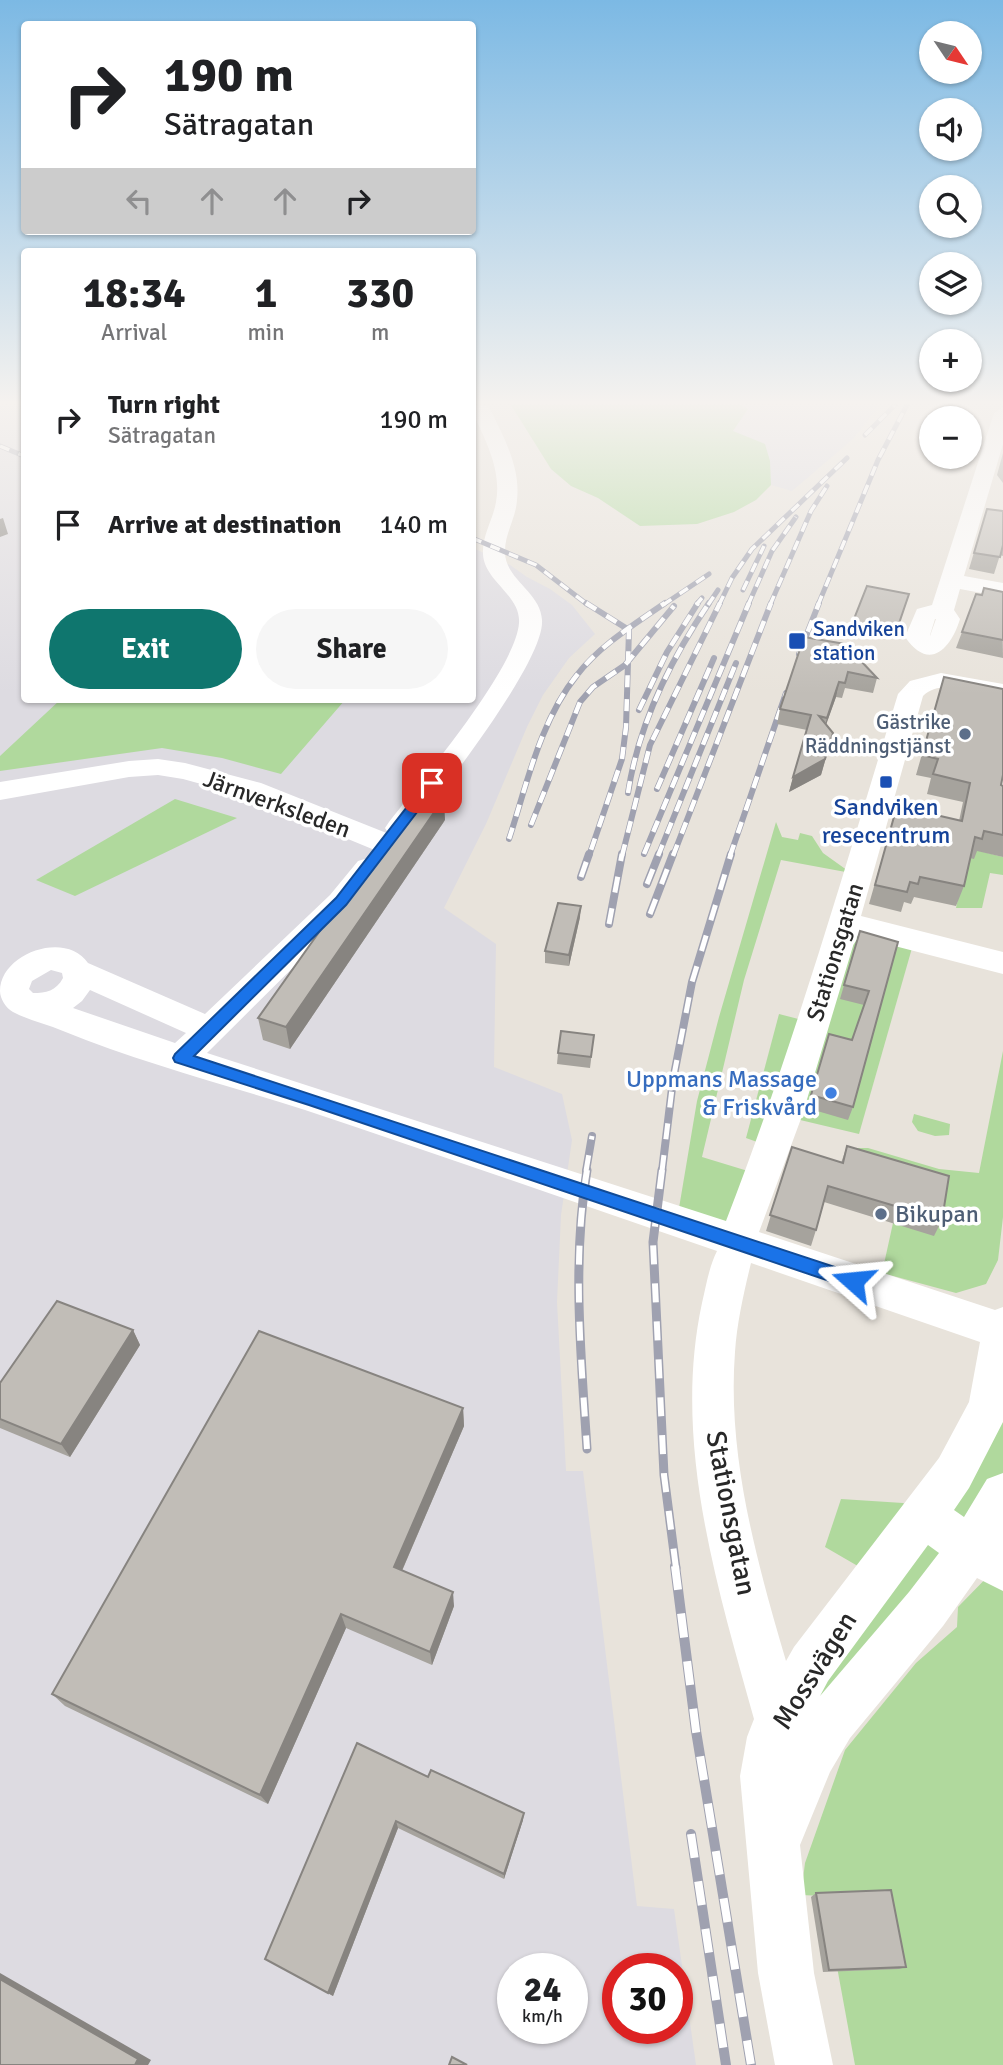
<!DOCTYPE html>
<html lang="en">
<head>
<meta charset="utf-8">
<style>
	:root { --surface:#fff; --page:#f6f6f6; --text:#202124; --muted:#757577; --accent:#0f766e }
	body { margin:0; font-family:Signika,sans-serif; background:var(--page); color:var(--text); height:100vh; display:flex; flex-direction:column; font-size:26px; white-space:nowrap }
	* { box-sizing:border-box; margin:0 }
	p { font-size:23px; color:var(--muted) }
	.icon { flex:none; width:38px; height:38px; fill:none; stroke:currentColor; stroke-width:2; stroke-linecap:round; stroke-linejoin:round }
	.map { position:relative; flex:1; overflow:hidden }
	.panel { position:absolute; left:21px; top:248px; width:455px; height:455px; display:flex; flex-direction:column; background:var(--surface); border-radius:7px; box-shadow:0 2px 5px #0004 }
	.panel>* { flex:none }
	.top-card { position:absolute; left:21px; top:21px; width:455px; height:214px; border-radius:7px; box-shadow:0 2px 5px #0004; background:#fff; color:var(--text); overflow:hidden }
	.needle { width:46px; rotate:125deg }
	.controls { position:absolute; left:919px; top:21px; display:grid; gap:14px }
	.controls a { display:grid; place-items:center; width:63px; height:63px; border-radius:50%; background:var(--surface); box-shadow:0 2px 5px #0004; font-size:35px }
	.speed { position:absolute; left:497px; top:1953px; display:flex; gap:14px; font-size:35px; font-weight:700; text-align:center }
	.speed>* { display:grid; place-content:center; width:91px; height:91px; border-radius:50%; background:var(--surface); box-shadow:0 2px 5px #0004; line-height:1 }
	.speed small { font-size:18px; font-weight:400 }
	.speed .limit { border:10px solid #d22; background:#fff; color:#111 }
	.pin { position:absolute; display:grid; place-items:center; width:60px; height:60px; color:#fff; margin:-30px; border-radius:14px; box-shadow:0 4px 10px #0006 }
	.me { position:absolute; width:77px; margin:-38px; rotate:288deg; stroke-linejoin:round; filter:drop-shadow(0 0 5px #0008) }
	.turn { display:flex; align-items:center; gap:24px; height:147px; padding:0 28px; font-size:32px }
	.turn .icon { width:91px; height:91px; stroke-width:2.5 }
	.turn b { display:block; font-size:49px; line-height:60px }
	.lanes { display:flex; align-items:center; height:66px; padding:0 28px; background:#0003; justify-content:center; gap:35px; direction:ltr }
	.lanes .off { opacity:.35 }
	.eta { display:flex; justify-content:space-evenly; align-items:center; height:119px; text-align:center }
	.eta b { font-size:42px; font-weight:800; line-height:49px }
	.cta { display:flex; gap:14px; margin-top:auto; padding:14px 28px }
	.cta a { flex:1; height:80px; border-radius:42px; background:var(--accent); color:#fff; font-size:28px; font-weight:800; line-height:80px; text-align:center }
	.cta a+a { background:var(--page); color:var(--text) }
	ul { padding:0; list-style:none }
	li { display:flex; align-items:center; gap:21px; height:105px; padding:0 28px }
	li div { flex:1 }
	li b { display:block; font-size:26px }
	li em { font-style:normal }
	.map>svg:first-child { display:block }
</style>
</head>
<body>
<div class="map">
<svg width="1003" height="2065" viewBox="0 0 1003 2065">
	<rect width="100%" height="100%" fill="#e8e3db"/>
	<g fill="#dddbe1" fill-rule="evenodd">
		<path d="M 0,405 L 24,405 L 24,700 L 472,700 L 473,548 L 510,565 L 527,577 L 550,589 L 572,605 L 595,634 L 569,658 L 543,695 L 527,727 L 486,824 L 444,908 L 496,944 L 494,1067 L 562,1094 L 572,1140 L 561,1215 L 557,1302 L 566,1471 L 583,1471 L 637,1906 L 674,1909 L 696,2065 L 0,2065 ZM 513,1969 L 572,1969 L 572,2028 L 513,2028 ZM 618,1969 L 677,1969 L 677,2028 L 618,2028 Z"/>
		<polygon points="741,405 880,405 853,439 792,491 771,485 770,461 733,431 747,409"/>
	</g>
	<g fill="#b0d99d">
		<polygon points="511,405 741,405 748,409 733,431 765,444 770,461 771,485 756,500 734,512 697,524 640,526 598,498 571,486 551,469"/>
		<polygon points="60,700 345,700 281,774 222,758 162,748 0,771 0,756"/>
		<polygon points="175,799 237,818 75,896 36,880"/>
		<polygon points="776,822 782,837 798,840 800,833 812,836 823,853 851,873 781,860 744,980 702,1157 761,1175 742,1228 679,1208 697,1101 719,1017"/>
		<polygon points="976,850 1003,857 1003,875 990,873 982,908 956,908 967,857"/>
		<polygon points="855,933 912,948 859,1134 796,1119"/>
		<polygon points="779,1014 814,1023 771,1147 746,1138"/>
		<polygon points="1003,1051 1003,1217 998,1260 986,1284 956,1293 882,1273 893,1223 849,1165 856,1148 868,1148 939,1169 979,1173"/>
		<polygon points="914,1114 950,1124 949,1135 935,1136 918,1131 912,1122"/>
		<polygon points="1003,1383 1003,1495 926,1609 772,1737 875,1576 825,1547 841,1499 903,1503 923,1516"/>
		<polygon points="999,1565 1003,1568 1003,2065 855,2065 824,1896 801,1895 805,1863 845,1750 916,1663 957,1627 958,1607"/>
	</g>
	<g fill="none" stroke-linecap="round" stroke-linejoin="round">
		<g fill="#fff" fill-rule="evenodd">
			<path d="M 472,405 L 488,405 C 502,434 521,466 517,500 C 516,518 505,533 505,551 C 504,579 541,592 542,620 C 545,662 438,796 409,834 L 399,837 L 392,835 L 401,844 L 397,851 L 387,853 L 377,851 L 241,795 L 183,779 L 158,775 L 129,777 L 0,800 L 0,782 L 129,761 L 158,759 L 185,763 L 261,783 L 389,834 L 385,828 L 389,822 C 420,782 516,669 519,623 C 521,595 484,581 483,554 C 482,535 493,520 496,502 C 502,470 485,439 472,411 Z"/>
			<path d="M 1003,407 L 1003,444 L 964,576 L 1003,583 L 1003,597 L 960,589 L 954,610 L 960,619 C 951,649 929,672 905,637 L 917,609 L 932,605 L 994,413 ZM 935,619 L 936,619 L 930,636 L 930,635 Z"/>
			<path d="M 941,673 L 1003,684 L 1003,700 C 981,694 941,677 923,696 L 861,916 L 1003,952 L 1003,974 L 856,936 L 802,1116 L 759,1232 L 995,1310 L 1003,1307 L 1003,1422 L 969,1488 L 954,1510 L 964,1517 L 987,1479 L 1003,1473 L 1003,1591 L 977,1578 L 943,1626 L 850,1738 L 830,1772 L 800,1845 L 814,1973 L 833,2065 L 775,2065 L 758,1973 L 740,1776 L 747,1737 L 754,1719 C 717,1586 672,1442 702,1303 C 706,1286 709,1267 717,1251 C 579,1204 443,1156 305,1110 C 224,1084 141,1063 63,1031 C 47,1024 28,1020 13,1012 C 6,1008 0,999 0,991 C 0,953 66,930 88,963 L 205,1014 L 330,895 L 358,861 L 368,858 L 378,861 L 383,868 L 352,909 L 207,1053 L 726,1221 C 793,1048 844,871 898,694 L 910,681 ZM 51,970 L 62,973 L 63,978 C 56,991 46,993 33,993 L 29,989 L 32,981 ZM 90,990 L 186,1033 L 175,1043 L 73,1008 L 82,1001 ZM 751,1263 L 980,1342 L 969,1402 L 939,1458 L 794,1647 L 786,1661 C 757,1562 727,1456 735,1352 C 737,1322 744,1292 751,1263 ZM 928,1545 L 939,1553 L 909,1592 L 820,1696 L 828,1681 Z"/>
		</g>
		<g stroke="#9fa1b0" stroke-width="5">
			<g id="rail-far4">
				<polyline points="865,435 895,405"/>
				<polyline points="0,446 24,456"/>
				<polyline points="472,538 536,565 588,605"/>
				<polyline points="743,590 764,546"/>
				<polyline points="663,605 709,574"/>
				<polyline points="696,605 702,598"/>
				<polyline points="708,605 718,590"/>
				<polyline points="719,605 732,578 752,549 847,458"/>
				<polyline points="748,605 772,551 796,517"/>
				<polyline points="770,605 811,511 827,486"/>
				<polyline points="818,605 878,460 907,405"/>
			</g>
		</g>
		<g stroke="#9fa1b0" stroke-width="6">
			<g id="rail-far3">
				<polyline points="586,603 629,630 626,727 622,759 589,856"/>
				<polyline points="799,654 819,603"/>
				<polyline points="639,710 667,652 698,603"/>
				<polyline points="657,789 714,658"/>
				<path d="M 628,793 C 638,726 671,659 709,603"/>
				<polyline points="531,825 580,702 593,687 625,665 674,606"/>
				<path d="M 509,839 C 527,784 540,721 577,675 C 600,645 635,624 665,603"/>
				<polyline points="644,854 749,603"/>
				<polyline points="622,856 650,745 720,603"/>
				<polyline points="658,856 736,663"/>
				<polyline points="673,856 771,603"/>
				<polyline points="730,856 786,693"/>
			</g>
		</g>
		<g stroke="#9fa1b0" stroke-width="8">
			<g id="rail-far2">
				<polyline points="581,877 589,854"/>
				<polyline points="647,884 659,854"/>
				<polyline points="650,914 673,854"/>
				<polyline points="609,924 622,854"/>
				<polyline points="586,1171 592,1136"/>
				<polyline points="662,1171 673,1080 692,982 731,854"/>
			</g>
		</g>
		<g stroke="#9fa1b0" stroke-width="9">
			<g id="rail-far1">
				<path d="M 587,1170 C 572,1261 581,1357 587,1449"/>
				<polyline points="662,1170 653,1242 664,1475 676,1568"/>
			</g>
		</g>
		<g stroke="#9fa1b0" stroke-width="10">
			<g id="rail">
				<polyline points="675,1566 696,1731 751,2065"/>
				<polyline points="691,1834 726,2065"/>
			</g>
		</g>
		<use href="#rail-far4" stroke="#fff" stroke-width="3.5" stroke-dasharray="10" stroke-linecap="butt"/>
		<use href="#rail-far3" stroke="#fff" stroke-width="4.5" stroke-dasharray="12" stroke-linecap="butt"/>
		<use href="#rail-far2" stroke="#fff" stroke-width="5" stroke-dasharray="16" stroke-linecap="butt"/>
		<use href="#rail-far1" stroke="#fff" stroke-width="6" stroke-dasharray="19" stroke-linecap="butt"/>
		<use href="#rail" stroke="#fff" stroke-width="8" stroke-dasharray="24" stroke-linecap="butt"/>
	</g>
	<g fill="#a6a39d">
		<polygon points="1003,453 1003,483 997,475"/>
		<polygon points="987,509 1003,511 1003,556 1000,555 994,574 969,569"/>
		<polygon points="909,594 894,638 851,629 852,624"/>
		<polygon points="1002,598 1003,658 956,648 962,632"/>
		<polygon points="845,644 877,678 873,693 845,688 842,698 836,697 826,725 833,733 821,775 789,792 807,730 777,724 780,709"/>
		<polygon points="944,677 1001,785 1003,786 1003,857 977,851 974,859 970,858 964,886 956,906 914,897 911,904 904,902 901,912 869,904 897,806 959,821 963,802 927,794 931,778 916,775"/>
		<polygon points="445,820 290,1049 263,1040 258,1018"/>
		<polygon points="580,917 569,966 545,963 545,951"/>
		<polygon points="860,931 898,942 853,1107 848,1120 807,1108 829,1034 852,1040 864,1005 840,999"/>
		<polygon points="594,1035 590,1068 557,1064 558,1053"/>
		<polygon points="847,1146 942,1220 934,1236 824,1202 816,1230 811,1246 766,1231 792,1147 841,1163"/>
		<polygon points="133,1330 140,1345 70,1457 0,1428 0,1383"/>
		<polygon points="463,1408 464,1426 402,1571 454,1606 432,1665 346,1628 268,1804 65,1706 52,1694"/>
		<polygon points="428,1777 523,1820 504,1879 398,1828 333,1996 265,1959"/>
		<polygon points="816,1893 906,1967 899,1969 823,1972 811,1897"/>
	</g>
	<g fill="#878480">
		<polygon points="3,518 8,534 0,537 0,519"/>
		<polygon points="839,682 836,697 823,733 827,718"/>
		<polygon points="833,733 821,775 789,792 793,777"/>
		<polygon points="444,798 445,820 290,1049 286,1027"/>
		<polygon points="581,906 580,917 569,966 569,955"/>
		<polygon points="133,1330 140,1345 70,1457 61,1444"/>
		<polygon points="463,1408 464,1426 397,1582 394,1567"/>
		<polygon points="453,1592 454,1606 432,1665 430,1652"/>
		<polygon points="341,1614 346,1628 268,1804 260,1795"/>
		<polygon points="524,1813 523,1820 504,1879 504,1874"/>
		<polygon points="396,1821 398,1828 333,1996 328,1993"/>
		<polygon points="0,1973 151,2060 148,2065 135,2065 0,1979"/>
	</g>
	<g fill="#c1bdb7" stroke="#878480" stroke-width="2">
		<polygon points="987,509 1003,511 1003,545 1000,557 974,553"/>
		<polygon points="867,586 909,594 896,632 852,624"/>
		<polygon points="984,588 1003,592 1003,640 962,632 976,594 982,595"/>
		<polygon points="804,637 845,644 877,678 848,672 845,683 839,682 827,718 819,716 833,733 825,759 793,777 811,715 780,709"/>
		<polygon points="944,677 1003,689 1003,775 1001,785 1003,786 1003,835 984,831 982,839 975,837 964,886 920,877 918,884 910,882 907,892 875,885 897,806 962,821 970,783 933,774 938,759 922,755"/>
		<polygon points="424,793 444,798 286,1027 258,1018 349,890"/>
		<polygon points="558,903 581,906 569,955 545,951"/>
		<polygon points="860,931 898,942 853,1107 811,1095 829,1034 852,1040 869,991 844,985"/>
		<polygon points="561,1031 594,1035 591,1057 558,1053"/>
		<polygon points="847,1146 949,1176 942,1220 828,1186 816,1230 770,1215 792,1147 843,1163"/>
		<polygon points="57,1301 133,1330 61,1444 0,1419 0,1383"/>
		<polygon points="259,1331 463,1408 394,1567 453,1592 430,1652 341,1614 260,1795 52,1694"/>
		<polygon points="357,1743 428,1777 431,1770 524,1813 504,1874 396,1821 328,1993 265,1959"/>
		<polygon points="891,1890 906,1967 829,1970 816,1893"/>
		<polygon points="0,1979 138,2059 135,2065 0,2065"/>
		<polygon points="452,2057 467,2065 449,2065"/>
	</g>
	<linearGradient id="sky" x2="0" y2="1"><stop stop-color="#7cb9e4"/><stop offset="0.58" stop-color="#f5f2ef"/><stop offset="1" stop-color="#f5f2ef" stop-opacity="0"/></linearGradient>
	<rect width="1003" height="694" fill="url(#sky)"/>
	<polygon fill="#1a73e8" stroke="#114b97" stroke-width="2" points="432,779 439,783 437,786 346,905 194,1056 853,1273 860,1275 863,1281 860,1287 853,1289 309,1105 175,1062 173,1058 175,1054 336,898 428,780"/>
	<g fill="#1a4fb4" stroke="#fff" stroke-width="2.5">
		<rect x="788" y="632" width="18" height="18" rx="3.5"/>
		<rect x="879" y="775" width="14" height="14" rx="3.5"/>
	</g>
	<g fill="#5c6f8a" stroke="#fff" stroke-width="2.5">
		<circle cx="965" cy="734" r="7"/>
		<circle cx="881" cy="1214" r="7"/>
	</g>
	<circle fill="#3f7fe0" stroke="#fff" stroke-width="2.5" cx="831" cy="1093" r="7"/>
	<g text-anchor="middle" stroke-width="7" stroke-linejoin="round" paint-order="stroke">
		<g font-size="21" fill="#164399" stroke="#fff" text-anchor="start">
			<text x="813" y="636">Sandviken<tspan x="813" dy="24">station</tspan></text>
		</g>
		<g font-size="21" fill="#4e5e75" stroke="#fff" text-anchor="end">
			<text x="951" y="729">Gästrike<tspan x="951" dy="24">Räddningstjänst</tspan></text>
		</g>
		<g font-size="24" fill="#282828" stroke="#fff">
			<text transform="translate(277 804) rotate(20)" y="8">Järnverksleden</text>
			<text transform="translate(835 952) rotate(-73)" y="8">Stationsgatan</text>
		</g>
		<g font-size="24" fill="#164399" stroke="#fff">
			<text x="886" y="815">Sandviken<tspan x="886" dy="28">resecentrum</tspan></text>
		</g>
		<g font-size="24" fill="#366cbe" stroke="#fff" text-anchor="end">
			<text x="817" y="1087">Uppmans Massage<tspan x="817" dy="28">&amp; Friskvård</tspan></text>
		</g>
		<g font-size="24" fill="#4e5e75" stroke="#fff" text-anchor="start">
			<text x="895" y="1222">Bikupan</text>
		</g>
		<g font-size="28" fill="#282828" stroke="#fff">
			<text transform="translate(732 1513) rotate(79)" y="10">Stationsgatan</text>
			<text transform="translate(814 1670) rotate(-58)" y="10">Mossvägen</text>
		</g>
	</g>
</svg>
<div class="controls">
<a><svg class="needle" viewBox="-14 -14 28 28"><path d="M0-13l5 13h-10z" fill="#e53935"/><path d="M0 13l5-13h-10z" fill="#757577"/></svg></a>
<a><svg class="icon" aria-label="sound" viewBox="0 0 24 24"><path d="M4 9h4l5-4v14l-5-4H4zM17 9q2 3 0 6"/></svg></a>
<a><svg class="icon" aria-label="search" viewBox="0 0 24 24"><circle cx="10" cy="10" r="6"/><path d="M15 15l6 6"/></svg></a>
<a><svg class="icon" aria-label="layers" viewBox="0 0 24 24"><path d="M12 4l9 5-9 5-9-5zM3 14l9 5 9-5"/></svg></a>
<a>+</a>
<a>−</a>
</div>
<div class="speed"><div>24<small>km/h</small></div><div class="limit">30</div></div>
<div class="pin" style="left:432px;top:783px;background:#d93025"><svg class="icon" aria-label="arrive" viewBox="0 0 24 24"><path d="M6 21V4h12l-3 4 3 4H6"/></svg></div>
<svg class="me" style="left:853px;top:1281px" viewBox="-20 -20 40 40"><path d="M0-17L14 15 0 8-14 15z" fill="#1a73e8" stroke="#fff" stroke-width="4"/></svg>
<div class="top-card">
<div class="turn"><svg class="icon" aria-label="right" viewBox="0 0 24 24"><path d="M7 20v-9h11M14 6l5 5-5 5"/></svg><div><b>190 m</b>Sätragatan</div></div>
<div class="lanes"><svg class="icon off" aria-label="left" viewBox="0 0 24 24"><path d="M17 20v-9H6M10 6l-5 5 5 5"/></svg><svg class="icon off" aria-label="ahead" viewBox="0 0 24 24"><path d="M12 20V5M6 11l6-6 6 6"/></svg><svg class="icon off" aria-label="ahead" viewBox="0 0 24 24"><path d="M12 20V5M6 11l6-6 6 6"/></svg><svg class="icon" aria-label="right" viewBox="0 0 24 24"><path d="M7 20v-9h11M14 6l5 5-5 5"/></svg></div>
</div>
<section class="panel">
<div class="eta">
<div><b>18:34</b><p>Arrival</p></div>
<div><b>1</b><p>min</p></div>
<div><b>330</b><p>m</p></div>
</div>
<ul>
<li><svg class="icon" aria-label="right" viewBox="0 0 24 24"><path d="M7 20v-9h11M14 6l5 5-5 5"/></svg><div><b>Turn right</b><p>Sätragatan</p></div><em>190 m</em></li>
<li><svg class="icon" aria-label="arrive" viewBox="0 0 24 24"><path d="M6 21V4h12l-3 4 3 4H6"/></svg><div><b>Arrive at destination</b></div><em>140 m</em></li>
</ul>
<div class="cta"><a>Exit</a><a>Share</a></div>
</section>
</div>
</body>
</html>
